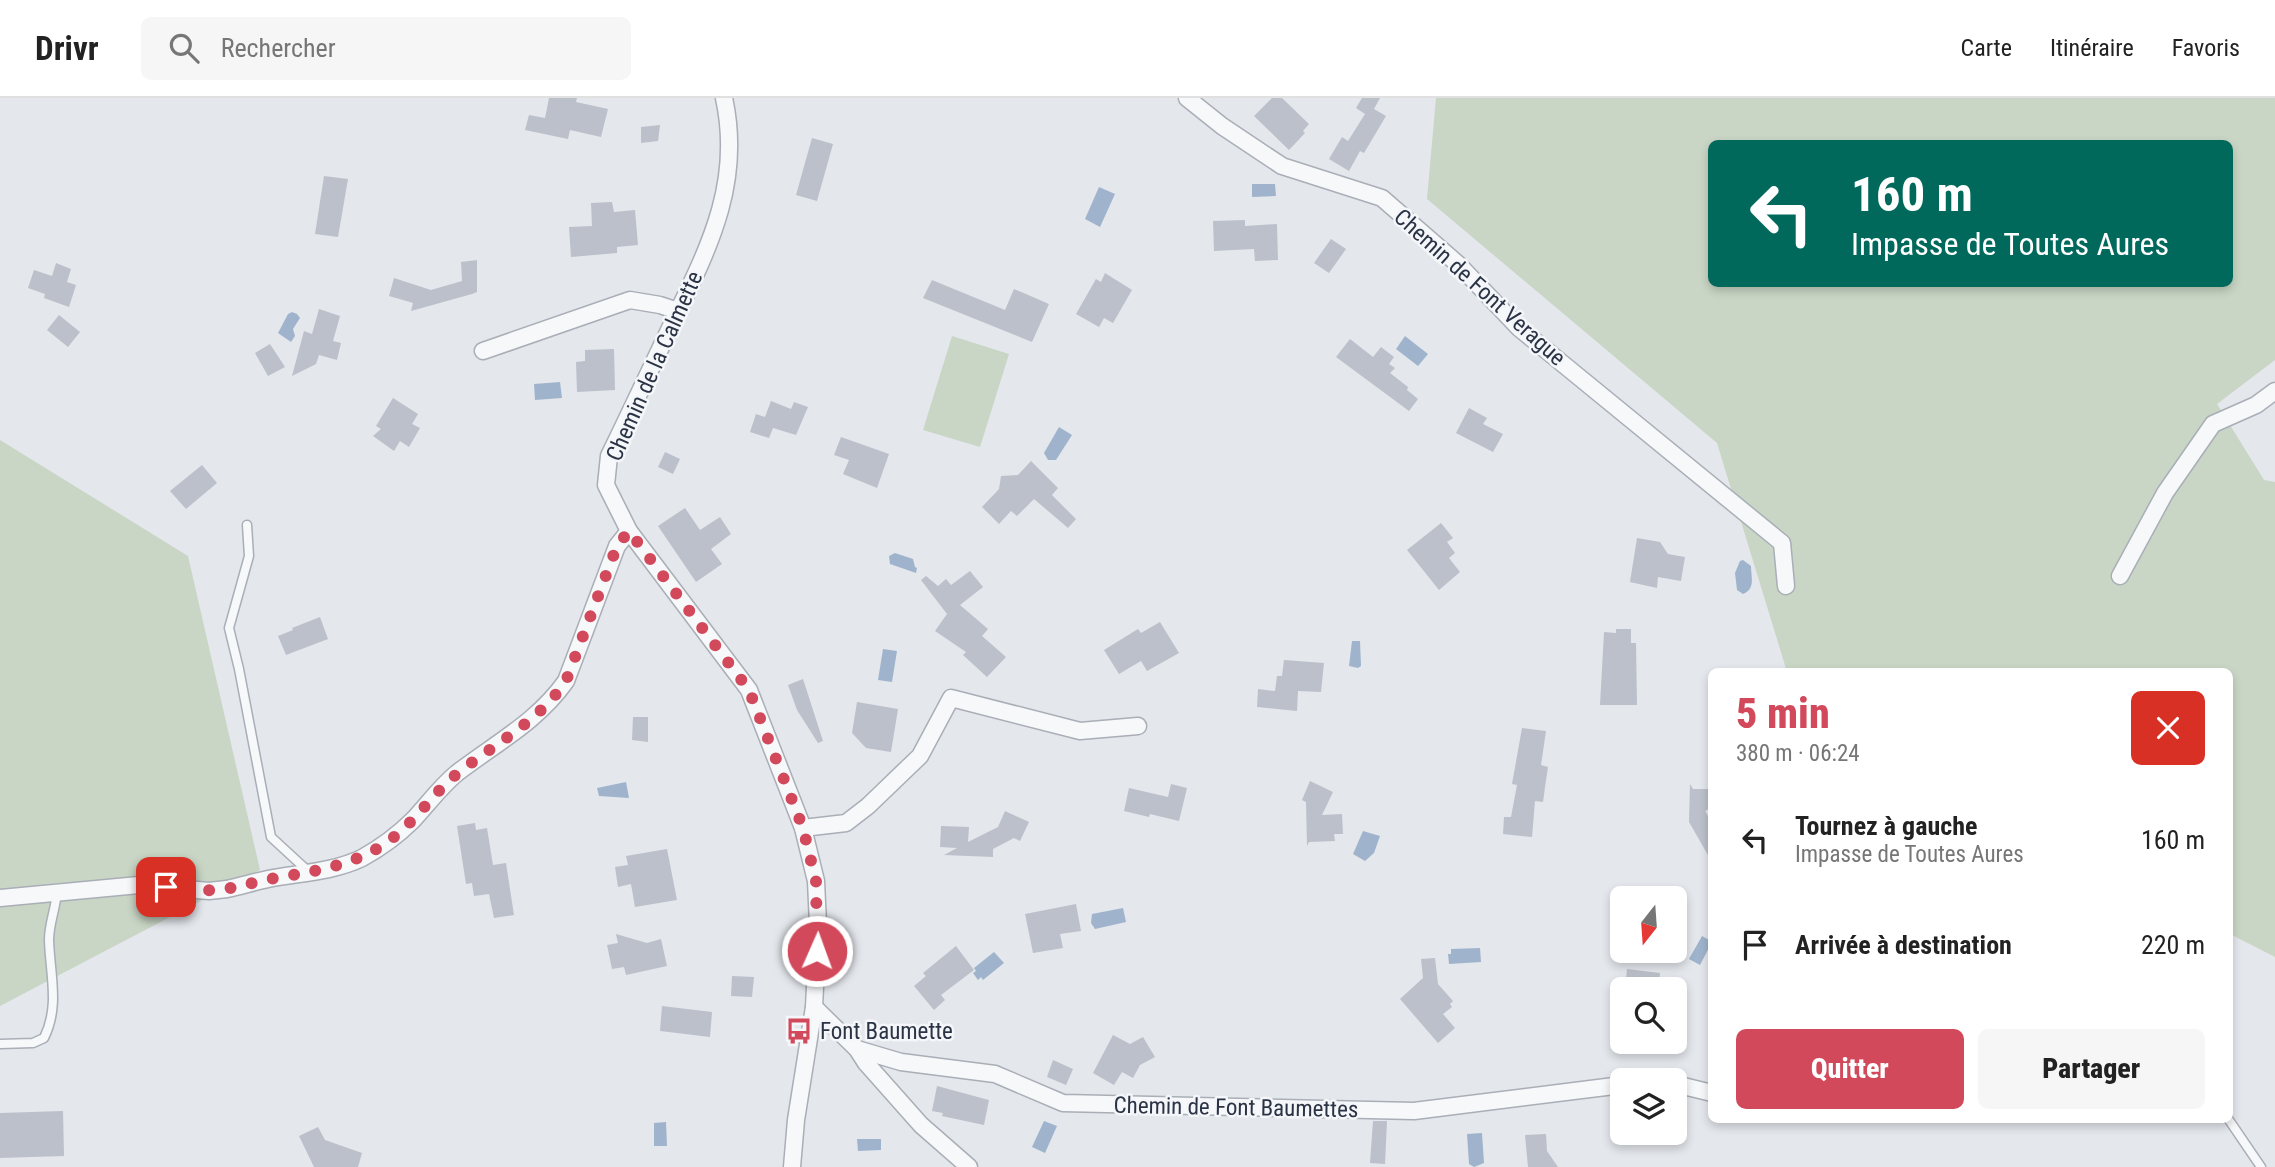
<!DOCTYPE html>
<html lang="fr">
<head>
<meta charset="utf-8">
<style>
	:root { --surface:#fff; --page:#f6f6f6; --text:#222; --muted:#767676; --line:#e0e0e0; --accent:#d1495b }
	body { margin:0; font-family:"Roboto Condensed",sans-serif; background:var(--page); color:var(--text); height:100vh; display:flex; flex-direction:column; font-size:26px; white-space:nowrap }
	* { box-sizing:border-box; margin:0 }
	p { font-size:23px; color:var(--muted) }
	.icon { flex:none; width:38px; height:38px; fill:none; stroke:currentColor; stroke-width:2; stroke-linecap:round; stroke-linejoin:round }
	.map { position:relative; flex:1; overflow:hidden }
	.side { position:absolute; left:1708px; top:570px; width:525px; height:455px; display:flex; flex-direction:column; background:var(--surface); border-radius:10px; box-shadow:0 4px 10px #0003 }
	.side>* { flex:none }
	.hud { position:absolute; left:1708px; top:42px; width:525px; height:147px; border-radius:10px; box-shadow:0 4px 10px #0003; background:#00695c; color:#fff; overflow:hidden }
	.needle { width:46px; rotate:197deg }
	.buttons { position:absolute; left:1610px; top:788px; display:grid; gap:14px }
	.buttons a { display:grid; place-items:center; width:77px; height:77px; border-radius:10px; background:var(--surface); box-shadow:0 4px 10px #0003; font-size:35px }
	.pin { position:absolute; display:grid; place-items:center; width:60px; height:60px; color:#fff; margin:-30px; border-radius:14px; box-shadow:0 4px 10px #0006 }
	.me { position:absolute; width:77px; margin:-38px; rotate:2deg; stroke-linejoin:round; filter:drop-shadow(0 0 5px #0008) }
	.turn { display:flex; align-items:center; gap:24px; height:147px; padding:0 28px; font-size:32px }
	.turn .icon { width:91px; height:91px; stroke-width:2.5 }
	.turn b { display:block; font-size:49px; line-height:60px }
	.round { display:grid; place-items:center; flex:none; width:74px; height:74px; border-radius:10px; background:var(--page) }
	.summary { display:flex; align-items:center; justify-content:space-between; height:119px; padding:0 28px }
	h1 { font-size:42px; font-weight:800; line-height:52px; color:var(--accent) }
	.button { display:flex; gap:14px; margin-top:auto; padding:14px 28px }
	.button a { flex:1; height:80px; border-radius:10px; background:var(--accent); color:#fff; font-size:28px; font-weight:800; line-height:80px; text-align:center }
	.button a+a { background:var(--page); color:var(--text) }
	ul { padding:0; list-style:none }
	li { display:flex; align-items:center; gap:21px; height:105px; padding:0 28px }
	li div { flex:1 }
	li b { display:block; font-size:26px }
	li em { font-style:normal }
	header { display:flex; align-items:center; gap:42px; box-sizing:border-box; height:98px; padding:0 35px; background:var(--surface); border-bottom:2px solid var(--line) }
	header strong { font-size:33px }
	nav { display:flex; gap:38px; margin-inline-start:auto; font-size:24px }
	.search { width:490px; height:63px; background:var(--page); display:flex; align-items:center; gap:18px; box-sizing:border-box; padding:0 24px; border-radius:10px; color:var(--muted); font-size:26px }
	.map>svg:first-child { display:block }
</style>
</head>
<body>
<header>
<strong>Drivr</strong>
<div class="search"><svg class="icon" aria-label="search" viewBox="0 0 24 24"><circle cx="10" cy="10" r="6"/><path d="M15 15l6 6"/></svg>Rechercher</div>
<nav><a>Carte</a><a>Itinéraire</a><a>Favoris</a></nav>
</header>
<div class="map">
<svg width="2275" height="1069" viewBox="0 0 2275 1069">
	<rect width="100%" height="100%" fill="#e4e7ec"/>
	<g fill="#c9d6c5" fill-rule="evenodd">
		<path d="M 1436,0 L 2275,0 L 2275,262 L 2217,306 L 2264,382 L 2275,384 L 2275,859 L 2230,836 L 2230,574 L 1787,574 L 1717,345 L 1427,101 ZM 1712,46 L 2230,46 L 2230,186 L 1712,186 Z"/>
		<polygon points="952,238 1009,256 980,349 923,332"/>
		<polygon points="0,342 188,458 260,772 0,908"/>
	</g>
	<g fill="#9fb4cc">
		<polygon points="1252,86 1275,86 1276,98 1252,99"/>
		<polygon points="1099,89 1115,96 1100,129 1085,121"/>
		<polygon points="292,214 297,216 300,220 293,231 295,238 291,244 278,235 288,216"/>
		<polygon points="1405,238 1428,256 1418,268 1396,251"/>
		<polygon points="560,284 562,300 535,302 534,286"/>
		<polygon points="1059,329 1072,337 1056,362 1048,362 1044,355"/>
		<polygon points="895,455 913,461 915,469 917,470 916,475 890,466 889,458"/>
		<path d="M 1743,462 L 1751,468 C 1751,479 1756,491 1743,496 L 1737,492 L 1735,475 L 1740,463 Z"/>
		<polygon points="1352,543 1360,543 1361,568 1358,570 1349,568"/>
		<polygon points="883,551 897,553 892,584 878,582"/>
		<polygon points="626,684 629,700 599,698 597,690"/>
		<polygon points="1363,733 1380,738 1374,755 1365,763 1353,756"/>
		<polygon points="1123,810 1126,824 1095,831 1091,825 1092,816"/>
		<polygon points="1702,838 1711,843 1711,846 1700,867 1689,861"/>
		<polygon points="1480,850 1481,864 1449,866 1448,856 1451,856 1451,851"/>
		<polygon points="994,854 1004,865 983,882 981,879 978,882 973,875 976,873 974,870"/>
		<polygon points="1044,1023 1057,1028 1045,1055 1032,1049"/>
		<polygon points="666,1024 667,1048 654,1048 654,1025"/>
		<polygon points="1482,1035 1484,1065 1474,1069 1469,1066 1467,1036"/>
		<polygon points="857,1041 881,1041 881,1052 858,1053"/>
	</g>
	<g fill="#bbc0ca">
		<polygon points="549,0 577,0 576,4 608,11 601,39 570,32 568,41 525,32 529,17 545,20"/>
		<polygon points="1272,0 1282,0 1309,26 1303,33 1305,35 1289,52 1254,18"/>
		<polygon points="1362,0 1380,0 1374,11 1386,18 1364,55 1360,53 1349,73 1329,61 1342,39 1348,43 1365,16 1356,10"/>
		<polygon points="660,27 658,43 641,45 641,29"/>
		<polygon points="812,40 833,46 817,103 796,97"/>
		<polygon points="324,78 348,81 338,139 315,136"/>
		<polygon points="612,104 614,114 635,112 638,147 617,149 617,155 571,159 569,129 592,128 591,105"/>
		<polygon points="1245,122 1245,128 1277,126 1278,162 1255,163 1254,151 1214,153 1213,123"/>
		<polygon points="1331,141 1346,151 1329,175 1314,165"/>
		<polygon points="477,162 477,194 472,196 411,213 413,205 389,198 394,180 431,192 462,183 461,164"/>
		<polygon points="56,165 71,171 67,184 76,187 69,209 44,200 45,196 28,190 34,172 52,178"/>
		<polygon points="1105,175 1132,192 1113,225 1104,220 1099,229 1076,216 1096,181 1101,184"/>
		<polygon points="932,182 1005,212 1014,191 1049,206 1032,244 923,200"/>
		<polygon points="319,211 340,218 333,243 341,245 337,262 319,257 316,266 292,278 304,233 312,236"/>
		<polygon points="59,217 80,234 68,249 47,232"/>
		<polygon points="1350,241 1373,259 1381,249 1394,259 1389,266 1395,270 1390,275 1408,289 1407,292 1418,301 1409,313 1336,259"/>
		<polygon points="270,246 285,269 268,278 255,255"/>
		<polygon points="614,251 615,292 577,294 576,264 585,263 585,252"/>
		<polygon points="393,300 418,316 412,326 420,330 409,349 400,343 394,353 373,338 381,331 376,328"/>
		<polygon points="771,303 791,311 794,304 808,309 796,337 773,330 769,340 750,334 756,316 765,319"/>
		<polygon points="1469,310 1487,320 1483,326 1503,336 1493,354 1456,335"/>
		<polygon points="841,339 889,356 877,390 843,376 849,362 834,357"/>
		<polygon points="665,354 680,361 673,376 658,369"/>
		<polygon points="1031,363 1058,390 1052,397 1076,421 1068,430 1034,401 1017,418 1011,413 999,426 982,409 999,391 1001,378 1018,377"/>
		<polygon points="202,367 217,385 186,411 170,393"/>
		<polygon points="685,410 700,432 720,419 731,436 711,451 722,466 696,484 658,428"/>
		<polygon points="1441,425 1453,440 1447,444 1455,455 1449,460 1460,474 1439,492 1407,452"/>
		<polygon points="1637,440 1660,444 1668,456 1685,459 1681,483 1658,479 1657,490 1630,484"/>
		<polygon points="970,473 983,489 960,507 988,531 982,538 1006,559 987,579 963,557 966,554 935,533 947,516 921,482 926,478 938,488 946,481 951,487"/>
		<polygon points="320,519 328,541 286,557 278,538 293,532 292,530"/>
		<polygon points="1160,524 1179,555 1147,573 1141,563 1119,576 1104,552 1138,531 1141,535"/>
		<polygon points="1616,531 1631,531 1631,545 1636,545 1637,607 1600,607 1604,534 1616,535"/>
		<polygon points="1284,562 1324,565 1321,594 1298,593 1297,613 1257,609 1258,591 1275,593 1277,578 1282,578"/>
		<polygon points="803,581 823,643 818,645 797,612 788,587"/>
		<polygon points="857,604 898,611 891,654 866,650 852,635"/>
		<polygon points="633,619 648,619 648,644 632,642"/>
		<polygon points="1522,630 1546,633 1541,667 1548,669 1545,689 1543,704 1535,703 1532,739 1503,736 1504,719 1511,719 1517,687 1512,686"/>
		<polygon points="1310,683 1333,694 1322,717 1342,716 1343,736 1334,736 1335,743 1309,744 1307,748 1306,704 1302,702"/>
		<polygon points="1171,686 1187,690 1179,723 1150,716 1149,719 1124,713 1129,690 1168,699"/>
		<polygon points="1690,686 1693,691 1712,691 1712,709 1705,713 1712,725 1712,764 1689,724"/>
		<polygon points="1005,713 1029,724 1020,743 1014,740 993,751 993,759 944,757 957,750 940,749 941,728 969,729 968,744 998,729"/>
		<polygon points="475,725 476,732 487,730 493,767 506,765 514,817 494,820 489,796 474,798 472,785 466,786 457,728"/>
		<polygon points="667,751 677,802 635,809 631,786 618,789 615,769 628,767 626,758"/>
		<polygon points="1076,806 1081,833 1060,836 1063,850 1033,855 1025,816"/>
		<polygon points="616,836 647,845 661,841 667,868 626,877 624,869 612,871 607,847 618,845"/>
		<polygon points="956,848 974,872 941,897 945,902 934,912 914,888 926,878 923,875"/>
		<polygon points="1435,860 1438,886 1453,903 1450,906 1452,909 1443,916 1455,930 1438,945 1400,901 1423,880 1421,861"/>
		<polygon points="1627,871 1660,875 1658,891 1625,891"/>
		<polygon points="732,878 754,879 752,899 731,898"/>
		<polygon points="662,908 712,914 710,939 660,933"/>
		<polygon points="1113,937 1130,946 1143,939 1155,959 1140,967 1133,980 1122,974 1114,987 1093,975"/>
		<polygon points="1053,962 1073,971 1066,987 1047,979"/>
		<polygon points="937,988 989,1002 984,1027 942,1018 943,1015 932,1013"/>
		<polygon points="63,1013 64,1058 0,1060 0,1015"/>
		<polygon points="1373,1023 1387,1023 1385,1066 1370,1065"/>
		<polygon points="318,1029 325,1042 362,1055 358,1069 314,1069 299,1038"/>
		<polygon points="1546,1036 1547,1053 1558,1069 1528,1069 1525,1037"/>
	</g>
	<g fill="none" stroke-linecap="round" stroke-linejoin="round">
		<g stroke="#a9aeb7" stroke-width="11">
			<g id="service">
				<polyline points="247,427 249,458 229,530 239,571 271,739 309,774"/>
				<path d="M 0,946 L 33,945 L 44,940 C 60,908 50,876 49,842 C 49,825 56,810 57,793"/>
				<polyline points="2229,1022 2261,1069"/>
			</g>
		</g>
		<g stroke="#a9aeb7" stroke-width="19">
			<g id="minor">
				<path d="M 724,0 C 743,87 707,153 671,228 C 650,272 630,315 609,358 L 606,387 L 629,433 L 749,592 L 803,730 L 816,783 L 818,826 L 814,909 L 796,1022 L 792,1069"/>
				<polyline points="1187,0 1222,28 1282,68 1382,100 1459,167 1519,230 1782,445 1786,488"/>
				<polyline points="483,253 630,202 660,207 678,213"/>
				<polyline points="2120,478 2165,395 2213,326 2256,307 2275,293"/>
				<polyline points="803,730 846,725 868,708 920,658 951,600 1080,633 1138,628"/>
				<path d="M 0,800 L 139,787 L 209,793 L 227,791 C 241,788 254,784 268,781 C 299,775 333,774 362,760 C 380,750 398,737 413,722 C 428,706 440,689 457,675 C 496,645 537,624 566,583 L 617,448 L 629,433"/>
				<polyline points="814,909 857,951 866,965 921,1027 969,1069"/>
				<polyline points="857,951 901,964 995,976 1063,1005 1414,1013 1622,987"/>
				<polyline points="1675,986 1712,995"/>
			</g>
		</g>
		<use href="#service" stroke="#f7f8fa" stroke-width="8"/>
		<use href="#minor" stroke="#f7f8fa" stroke-width="16"/>
	</g>
	<g fill="none" stroke-linecap="round" stroke-linejoin="round">
		<path stroke="#d1495b" stroke-width="12" stroke-dasharray="0 21.6" d="M 166,789 C 181,790 198,793 213,792 C 233,791 251,785 270,781 C 315,773 357,768 394,739 C 418,720 434,694 458,675 C 496,645 538,624 566,583 L 617,448 L 629,433 L 749,592 L 803,730 L 816,783 L 817,853"/>
	</g>
	<defs>
		<g id="bus-bare" transform="scale(2.1)"><path d="M-5-6H5V4H4V6H2V4H-2V6H-4V4H-5ZM-3.5-4V0h7V-4ZM-3.5 1.2v1.5H-2V1.2ZM2 1.2v1.5H3.5V1.2Z" fill="#d1495b" stroke="#f4f6f9" stroke-width="2.5" paint-order="stroke"/></g>
	</defs>
	<g fill-rule="evenodd">
		<use href="#bus-bare" x="799" y="933"/>
	</g>
	<g text-anchor="middle" stroke-width="5" stroke-linejoin="round" paint-order="stroke">
		<g font-size="23" fill="#2b3445" stroke="#f4f6f9">
			<text transform="translate(1480 189) rotate(42)" y="8">Chemin de Font Verague</text>
			<text transform="translate(654 268) rotate(-66)" y="8">Chemin de la Calmette</text>
			<text transform="translate(1236 1009) rotate(1)" y="8">Chemin de Font Baumettes</text>
		</g>
		<g font-size="23" fill="#2b3445" stroke="#f4f6f9" text-anchor="start">
			<text x="820" y="941">Font Baumette</text>
		</g>
	</g>
</svg>
<div class="buttons">
<a><svg class="needle" viewBox="-14 -14 28 28"><path d="M0-13l5 13h-10z" fill="#e53935"/><path d="M0 13l5-13h-10z" fill="#767676"/></svg></a>
<a><svg class="icon" aria-label="search" viewBox="0 0 24 24"><circle cx="10" cy="10" r="6"/><path d="M15 15l6 6"/></svg></a>
<a><svg class="icon" aria-label="layers" viewBox="0 0 24 24"><path d="M12 4l9 5-9 5-9-5zM3 14l9 5 9-5"/></svg></a>
</div>
<div class="pin" style="left:166px;top:789px;background:#d93025"><svg class="icon" aria-label="arrive" viewBox="0 0 24 24"><path d="M6 21V4h12l-3 4 3 4H6"/></svg></div>
<svg class="me" style="left:817px;top:853px" viewBox="-20 -20 40 40"><circle r="17" fill="#d1495b" stroke="#fff" stroke-width="3"/><path d="M0-11L8 9 0 5-8 9z" fill="#fff"/></svg>
<div class="hud">
<div class="turn"><svg class="icon" aria-label="left" viewBox="0 0 24 24"><path d="M17 20v-9H6M10 6l-5 5 5 5"/></svg><div><b>160 m</b>Impasse de Toutes Aures</div></div>
</div>
<section class="side">
<div class="summary"><div><h1>5 min</h1><p>380 m · 06:24</p></div><a class="round" style="background:#d93025;color:#fff"><svg class="icon" aria-label="close" viewBox="0 0 24 24"><path d="M6 6l12 12M18 6L6 18"/></svg></a></div>
<ul>
<li><svg class="icon" aria-label="left" viewBox="0 0 24 24"><path d="M17 20v-9H6M10 6l-5 5 5 5"/></svg><div><b>Tournez à gauche</b><p>Impasse de Toutes Aures</p></div><em>160 m</em></li>
<li><svg class="icon" aria-label="arrive" viewBox="0 0 24 24"><path d="M6 21V4h12l-3 4 3 4H6"/></svg><div><b>Arrivée à destination</b></div><em>220 m</em></li>
</ul>
<div class="button"><a>Quitter</a><a>Partager</a></div>
</section>
</div>
</body>
</html>
